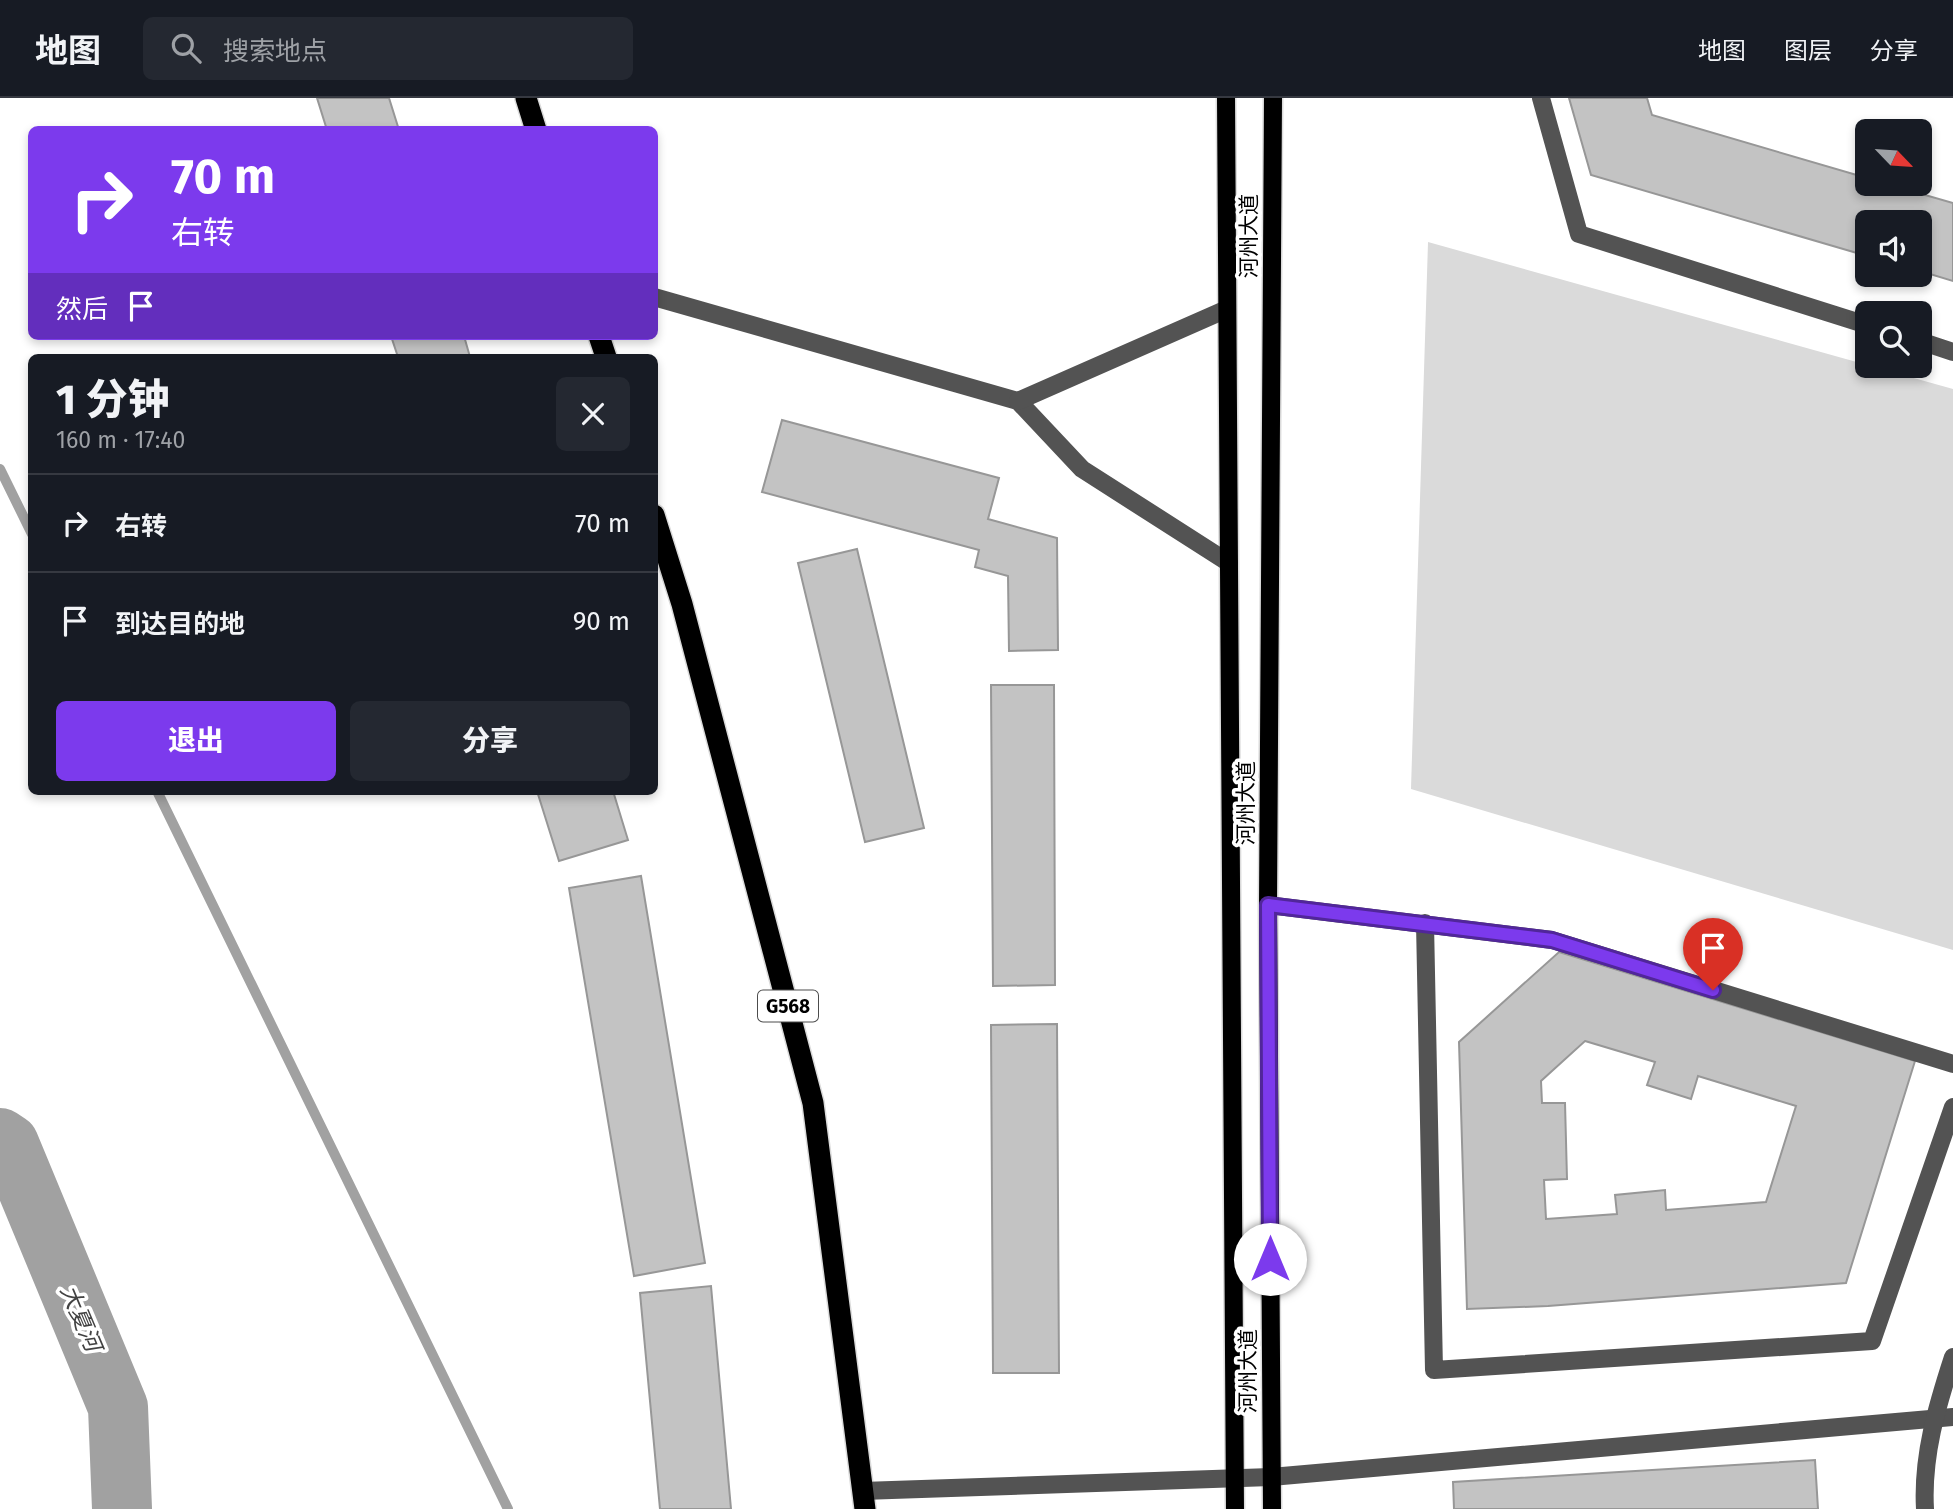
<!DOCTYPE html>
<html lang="zh">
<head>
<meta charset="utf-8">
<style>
	:root { --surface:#171b24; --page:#242831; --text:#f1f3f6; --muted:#9ea1a6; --line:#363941; --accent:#7c3aed }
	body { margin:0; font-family:"Fira Sans","Noto Sans SC",sans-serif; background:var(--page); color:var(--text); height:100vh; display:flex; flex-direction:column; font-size:26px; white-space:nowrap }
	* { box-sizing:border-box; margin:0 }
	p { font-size:23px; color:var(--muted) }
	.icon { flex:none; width:38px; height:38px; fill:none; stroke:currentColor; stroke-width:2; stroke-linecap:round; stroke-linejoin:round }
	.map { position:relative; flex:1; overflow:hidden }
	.panel { position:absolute; left:28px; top:256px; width:630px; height:441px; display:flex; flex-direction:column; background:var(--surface); border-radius:10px; box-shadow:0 4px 10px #0003 }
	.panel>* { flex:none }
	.guide { position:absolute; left:28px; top:28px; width:630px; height:214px; border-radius:10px; box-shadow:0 4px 10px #0003; background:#7c3aed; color:#fff; overflow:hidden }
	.needle { width:46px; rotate:115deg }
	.controls { position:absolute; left:1855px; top:21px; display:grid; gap:14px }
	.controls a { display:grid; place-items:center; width:77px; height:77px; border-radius:10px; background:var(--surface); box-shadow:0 4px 10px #0003; font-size:35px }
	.pin { position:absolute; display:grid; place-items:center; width:60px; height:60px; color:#fff; margin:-72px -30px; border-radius:50% 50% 50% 0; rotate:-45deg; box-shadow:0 0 7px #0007 }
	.pin .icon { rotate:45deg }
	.me { position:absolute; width:77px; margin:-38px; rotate:0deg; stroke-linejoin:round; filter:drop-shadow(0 0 5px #0008) }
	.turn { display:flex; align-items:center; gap:24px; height:147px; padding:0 28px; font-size:32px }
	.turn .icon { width:91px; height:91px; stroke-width:2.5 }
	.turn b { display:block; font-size:49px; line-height:60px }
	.then { display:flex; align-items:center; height:66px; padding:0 28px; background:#0003; gap:14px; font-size:26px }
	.round { display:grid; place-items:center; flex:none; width:74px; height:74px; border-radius:10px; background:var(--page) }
	.summary { display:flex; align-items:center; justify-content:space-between; height:119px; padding:0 28px }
	h1 { font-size:42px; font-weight:800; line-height:52px }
	.primary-button { display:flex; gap:14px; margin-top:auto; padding:14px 28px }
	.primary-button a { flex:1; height:80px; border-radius:10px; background:var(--accent); color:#fff; font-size:28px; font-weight:800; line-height:80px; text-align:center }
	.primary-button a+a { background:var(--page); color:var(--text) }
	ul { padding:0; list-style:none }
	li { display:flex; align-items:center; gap:21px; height:98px; padding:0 28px; border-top:2px solid var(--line) }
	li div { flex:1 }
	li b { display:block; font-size:26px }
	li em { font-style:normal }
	header { display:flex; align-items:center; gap:42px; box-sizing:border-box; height:98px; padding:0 35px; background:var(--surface); border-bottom:2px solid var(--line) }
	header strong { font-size:33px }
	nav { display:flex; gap:38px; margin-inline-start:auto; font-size:24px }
	.search { width:490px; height:63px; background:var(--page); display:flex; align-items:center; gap:18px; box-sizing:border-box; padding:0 24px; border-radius:10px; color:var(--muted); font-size:26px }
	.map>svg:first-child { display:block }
</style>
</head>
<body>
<header>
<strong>地图</strong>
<div class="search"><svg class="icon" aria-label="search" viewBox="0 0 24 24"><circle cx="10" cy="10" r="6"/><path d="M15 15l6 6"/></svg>搜索地点</div>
<nav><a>地图</a><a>图层</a><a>分享</a></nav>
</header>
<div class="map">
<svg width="1953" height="1411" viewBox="0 0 1953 1411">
	<rect width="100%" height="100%" fill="#fff"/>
	<polygon fill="#dadada" points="1428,144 1953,291 1953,852 1411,691"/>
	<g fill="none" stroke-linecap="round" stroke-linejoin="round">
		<g stroke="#a1a1a1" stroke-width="10">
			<polyline points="0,371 32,436"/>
			<polyline points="157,693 508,1411"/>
		</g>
		<polyline stroke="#a1a1a1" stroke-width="60" points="0,1040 9,1046 118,1309 122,1411"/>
	</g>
	<g fill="#c3c3c3" stroke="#979797" stroke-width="2" fill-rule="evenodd">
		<polygon points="317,0 389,0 399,32 327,32"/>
		<polygon points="1569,0 1647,0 1652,17 1867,80 1867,86 1887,86 1953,105 1953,183 1920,173 1920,124 1867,124 1867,158 1591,77"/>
		<polygon points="391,238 464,238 470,259 398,259"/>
		<polygon points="782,322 999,380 988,421 1057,440 1058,552 1009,553 1008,478 975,469 979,452 762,394"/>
		<polygon points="857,451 924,730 865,744 798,465"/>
		<polygon points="991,587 1054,587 1055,887 993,888"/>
		<polygon points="537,693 613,693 628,742 559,763"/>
		<polygon points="641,778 705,1165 634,1178 569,790"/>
		<path d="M 1559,854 L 1915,963 L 1846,1185 L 1548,1208 L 1467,1211 L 1459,944 ZM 1585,943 L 1655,964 L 1647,987 L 1691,1001 L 1698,978 L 1796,1008 L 1766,1104 L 1666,1112 L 1665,1092 L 1615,1097 L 1617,1116 L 1546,1121 L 1544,1082 L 1567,1081 L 1565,1005 L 1542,1005 L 1541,983 Z"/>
		<polygon points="1057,926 1059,1275 993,1275 991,927"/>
		<polygon points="711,1188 731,1411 660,1411 640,1195"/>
		<polygon points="1815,1362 1818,1411 1454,1411 1453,1384"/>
	</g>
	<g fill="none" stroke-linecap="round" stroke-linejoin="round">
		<g stroke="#dbdbdb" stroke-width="21">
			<g id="major">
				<polyline points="1226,0 1235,1411"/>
				<polyline points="1272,1411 1268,807 1273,0"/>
			</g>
		</g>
		<g stroke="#dbdbdb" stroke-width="24">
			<g id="highway">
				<polyline points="526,0 536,32"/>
				<polyline points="599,238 606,259"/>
				<polyline points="654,417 682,506 813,1005 865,1411"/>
			</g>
		</g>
		<g stroke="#535353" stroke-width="18">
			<polyline points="1541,0 1579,136 1867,227"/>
			<polyline points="654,199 1018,303 1082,371 1229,465"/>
			<polyline points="1920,243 1953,254"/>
			<polyline points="1018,303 1227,211"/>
			<polyline points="1268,807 1552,842 1953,966"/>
			<polyline points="1425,825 1434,1272 1872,1243 1953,1009"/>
			<polyline points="862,1393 1271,1379 1953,1319"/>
			<path d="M 1925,1411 C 1922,1358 1937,1308 1953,1259"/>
		</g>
		<use href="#major" stroke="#000" stroke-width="18"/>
		<use href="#highway" stroke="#000" stroke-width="21"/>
	</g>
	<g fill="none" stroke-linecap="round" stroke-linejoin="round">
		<g stroke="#51269a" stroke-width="18">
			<polyline id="route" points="1270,1161 1268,807 1552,842 1713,892"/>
		</g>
		<use href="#route" stroke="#7c3aed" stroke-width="12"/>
	</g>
	<g text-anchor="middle" stroke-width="7" stroke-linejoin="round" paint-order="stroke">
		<rect fill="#fff" stroke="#4c4c4c" stroke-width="2" x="758" y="892.5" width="60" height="31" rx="5"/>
		<g font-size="19" font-weight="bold" fill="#000">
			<text x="788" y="915">G568</text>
		</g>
		<g font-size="21" fill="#000" stroke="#fff">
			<text transform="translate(1249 138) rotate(-90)" y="7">河州大道</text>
			<text transform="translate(1246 705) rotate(-90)" y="7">河州大道</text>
			<text transform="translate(1248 1273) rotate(-90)" y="7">河州大道</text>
		</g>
		<g font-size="23" font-style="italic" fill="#424242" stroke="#fff">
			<text transform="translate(81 1220) rotate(67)" y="8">大夏河</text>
		</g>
	</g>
</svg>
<div class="controls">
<a><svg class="needle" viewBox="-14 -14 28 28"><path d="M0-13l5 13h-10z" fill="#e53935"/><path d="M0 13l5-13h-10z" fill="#9ea1a6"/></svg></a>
<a><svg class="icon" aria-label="sound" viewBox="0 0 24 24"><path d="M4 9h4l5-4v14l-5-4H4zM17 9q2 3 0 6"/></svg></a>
<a><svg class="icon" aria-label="search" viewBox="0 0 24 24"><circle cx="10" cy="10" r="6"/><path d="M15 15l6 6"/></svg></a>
</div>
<div class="pin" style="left:1713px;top:892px;background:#d93025"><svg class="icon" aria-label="arrive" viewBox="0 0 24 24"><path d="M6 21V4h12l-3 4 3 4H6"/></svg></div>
<svg class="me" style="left:1270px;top:1161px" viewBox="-20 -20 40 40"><circle r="19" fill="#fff"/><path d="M0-13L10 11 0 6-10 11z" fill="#7c3aed"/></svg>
<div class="guide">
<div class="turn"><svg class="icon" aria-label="right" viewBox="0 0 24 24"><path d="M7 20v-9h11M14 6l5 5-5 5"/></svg><div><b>70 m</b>右转</div></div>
<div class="then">然后<svg class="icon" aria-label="arrive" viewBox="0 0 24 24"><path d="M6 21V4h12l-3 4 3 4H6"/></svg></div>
</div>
<section class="panel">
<div class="summary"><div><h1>1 分钟</h1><p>160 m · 17:40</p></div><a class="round"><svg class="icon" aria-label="close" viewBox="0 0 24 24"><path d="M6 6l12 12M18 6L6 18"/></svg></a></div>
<ul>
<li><svg class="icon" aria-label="right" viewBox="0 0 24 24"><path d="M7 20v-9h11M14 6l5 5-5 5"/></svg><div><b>右转</b></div><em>70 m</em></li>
<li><svg class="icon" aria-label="arrive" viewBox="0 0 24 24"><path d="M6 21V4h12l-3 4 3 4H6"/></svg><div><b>到达目的地</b></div><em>90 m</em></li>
</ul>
<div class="primary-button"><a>退出</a><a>分享</a></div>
</section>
</div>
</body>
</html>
